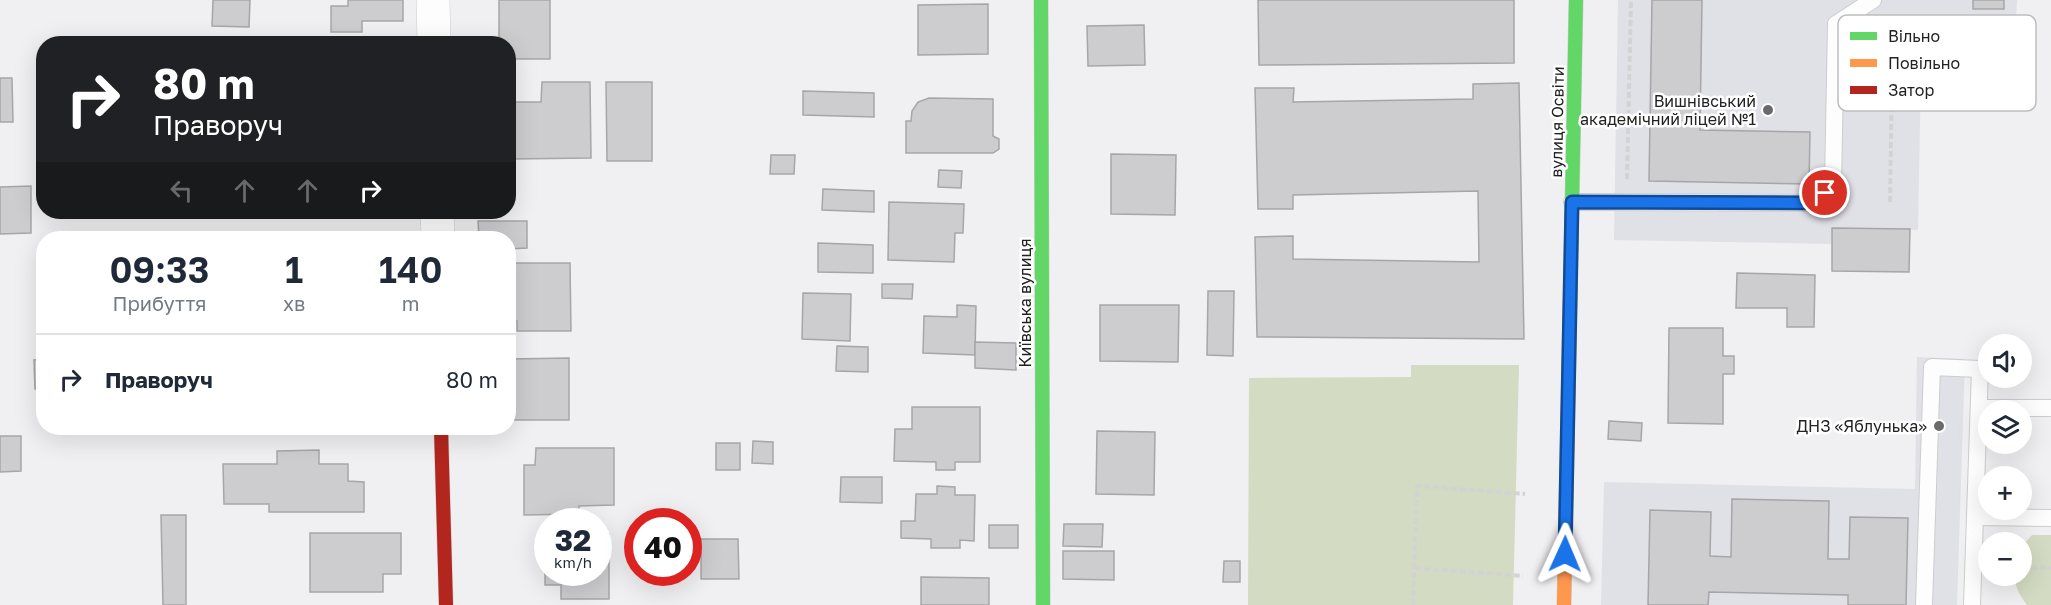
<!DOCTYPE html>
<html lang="uk">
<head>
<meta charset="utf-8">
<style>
	:root { --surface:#fff; --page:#f6f6f7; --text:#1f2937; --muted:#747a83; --line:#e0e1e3 }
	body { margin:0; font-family:"Golos Text",sans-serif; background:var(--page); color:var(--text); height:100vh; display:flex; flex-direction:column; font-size:22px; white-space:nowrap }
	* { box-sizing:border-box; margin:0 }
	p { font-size:20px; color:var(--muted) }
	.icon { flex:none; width:33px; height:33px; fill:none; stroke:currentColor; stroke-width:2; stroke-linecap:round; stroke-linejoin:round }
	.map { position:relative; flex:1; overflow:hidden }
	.details { position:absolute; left:36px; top:231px; width:480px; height:204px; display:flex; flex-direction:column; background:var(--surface); border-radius:24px; box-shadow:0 6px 24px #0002 }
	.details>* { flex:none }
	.guide { position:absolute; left:36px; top:36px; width:480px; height:183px; border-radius:24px; box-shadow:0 6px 24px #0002; background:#202124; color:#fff; overflow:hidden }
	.fabs { position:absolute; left:1978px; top:334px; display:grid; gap:12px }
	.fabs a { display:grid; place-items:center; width:54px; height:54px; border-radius:50%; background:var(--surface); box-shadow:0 6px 24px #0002; font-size:30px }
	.speed { position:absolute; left:534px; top:508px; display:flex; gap:12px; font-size:30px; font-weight:700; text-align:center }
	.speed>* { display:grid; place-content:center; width:78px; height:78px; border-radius:50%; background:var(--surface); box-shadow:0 6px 24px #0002; line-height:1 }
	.speed small { font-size:15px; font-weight:400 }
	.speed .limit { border:9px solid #d22; background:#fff; color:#111 }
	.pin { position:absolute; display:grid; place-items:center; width:51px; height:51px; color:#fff; margin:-26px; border:3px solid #fff; border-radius:50%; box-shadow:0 2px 6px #0007 }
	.me { position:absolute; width:66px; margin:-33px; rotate:1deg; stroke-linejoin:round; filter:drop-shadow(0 0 4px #0008) }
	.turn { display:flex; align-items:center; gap:21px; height:126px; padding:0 18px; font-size:27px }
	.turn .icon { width:78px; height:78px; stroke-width:2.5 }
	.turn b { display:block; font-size:42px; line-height:51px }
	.lanes { display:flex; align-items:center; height:57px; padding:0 18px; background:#0003; justify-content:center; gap:30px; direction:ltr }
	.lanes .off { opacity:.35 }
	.eta { display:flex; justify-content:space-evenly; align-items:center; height:102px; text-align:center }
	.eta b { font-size:36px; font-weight:600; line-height:42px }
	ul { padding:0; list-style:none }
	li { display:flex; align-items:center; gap:18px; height:90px; padding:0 18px; border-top:2px solid var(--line) }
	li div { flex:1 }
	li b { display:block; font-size:22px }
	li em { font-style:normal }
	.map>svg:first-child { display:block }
</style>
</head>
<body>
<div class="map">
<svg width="2051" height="605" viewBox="0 0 2051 605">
	<rect width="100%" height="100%" fill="#f0f0f2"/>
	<g fill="#e0e0e7">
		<polygon points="1618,0 2017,0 2016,18 1922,16 1918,230 1832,228 1831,244 1614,240"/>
		<polygon points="1917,357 1965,359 1957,605 1601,605 1604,482 1915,489"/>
	</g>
	<g fill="#d3dbc2">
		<polygon points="1411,365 1519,365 1513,605 1248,605 1249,378 1411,377"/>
		<path d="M 2032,535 L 2051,535 L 2051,605 L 2027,605 C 2020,596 2015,588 2015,576 L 2022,576 L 2022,546 Z"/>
	</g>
	<g fill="#cdcdcf" stroke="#a6a6a8" stroke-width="1.5">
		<polygon points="213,0 250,0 249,27 212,26"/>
		<polygon points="348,0 403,0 403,21 362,21 362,32 331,32 331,6 348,6"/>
		<polygon points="499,0 550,0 550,59 508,59 508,44 499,44"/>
		<polygon points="1258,0 1514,0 1514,63 1259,65"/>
		<polygon points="1652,0 1702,0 1700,130 1810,132 1809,184 1649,181"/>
		<rect x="1973" y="0" width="31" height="9"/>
		<polygon points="988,4 988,54 918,55 918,5"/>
		<polygon points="1144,25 1145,65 1088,66 1087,26"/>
		<polygon points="0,78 12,78 13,122 0,122"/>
		<polygon points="542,82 590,82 591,158 511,159 511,102 541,102"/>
		<polygon points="606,82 652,82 652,161 607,161"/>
		<polygon points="1519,83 1524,339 1257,337 1255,237 1293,236 1293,259 1479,262 1478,191 1293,195 1293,209 1258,209 1255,88 1294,88 1293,102 1473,99 1473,84"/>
		<polygon points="803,91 874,93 874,117 803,115"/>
		<polygon points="929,98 993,99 993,136 999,139 999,149 993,153 906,153 906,121 911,121 912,111 918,102"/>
		<polygon points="1111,154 1176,155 1175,215 1111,214"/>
		<polygon points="771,155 795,155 794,174 770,174"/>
		<polygon points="939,170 962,171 961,188 938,187"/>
		<polygon points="31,186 31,233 0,234 0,187"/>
		<polygon points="823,189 874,191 874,212 822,210"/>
		<polygon points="889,202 964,204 963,233 955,233 954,262 888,260"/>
		<polygon points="478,221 527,221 527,248 508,249 508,238 479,238"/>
		<polygon points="1832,228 1910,229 1909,272 1832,271"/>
		<polygon points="818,243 873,245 873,273 818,272"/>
		<polygon points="508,263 570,263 571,331 517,331 517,321 508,321"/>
		<polygon points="1737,273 1815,275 1814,327 1787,327 1787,308 1736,308"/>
		<polygon points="882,284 913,284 912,299 882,298"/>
		<polygon points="1208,291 1234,291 1233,356 1207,355"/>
		<polygon points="803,293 851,294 850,341 802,339"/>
		<polygon points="957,305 976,306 975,355 923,353 924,316 957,317"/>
		<polygon points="1100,305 1179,305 1178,362 1100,361"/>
		<polygon points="1669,328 1723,328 1723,356 1734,356 1734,374 1723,374 1723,424 1668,423"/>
		<polygon points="975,342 1016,343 1016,370 975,368"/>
		<polygon points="837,346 868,347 868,372 836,371"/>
		<polygon points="569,358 569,420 509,420 509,359"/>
		<polygon points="44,359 44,389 35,389 34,360"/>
		<polygon points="912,407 980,407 980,462 955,462 955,470 936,470 936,462 894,461 895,429 912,429"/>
		<polygon points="1609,421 1642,423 1641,441 1608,439"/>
		<polygon points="1097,431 1155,432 1154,495 1096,494"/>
		<polygon points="0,436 21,436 21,471 0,472"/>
		<polygon points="753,441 773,442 773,464 752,463"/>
		<rect x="716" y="443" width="24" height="27"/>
		<polygon points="536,448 614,448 614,505 579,506 579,514 524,515 524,465 535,465"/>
		<polygon points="319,450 319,464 348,464 348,481 364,482 364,512 269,512 269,504 224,504 223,464 277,464 277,451"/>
		<polygon points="841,477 882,477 882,503 840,502"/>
		<polygon points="937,486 955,487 955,495 975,495 974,541 960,540 960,548 931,548 931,539 901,538 901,521 915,521 916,494 937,494"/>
		<polygon points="1732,499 1829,501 1828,559 1849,559 1850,517 1908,518 1906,605 1848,605 1848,595 1709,592 1708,605 1648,605 1650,510 1711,512 1710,556 1731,557"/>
		<polygon points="161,515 186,515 186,605 163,605"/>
		<polygon points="1064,524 1103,524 1102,547 1063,546"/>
		<rect x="989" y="525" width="29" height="23"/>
		<polygon points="310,533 401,533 401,574 383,574 383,592 310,592"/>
		<polygon points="609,534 609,599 561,599 561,585 545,585 545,535 548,535 548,573 598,573 598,535"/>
		<polygon points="701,539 738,539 739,579 701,579"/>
		<polygon points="1063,551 1114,551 1114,580 1063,579"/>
		<polygon points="1224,561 1240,561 1240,582 1223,582"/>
		<polygon points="921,577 989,578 989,605 921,605"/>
	</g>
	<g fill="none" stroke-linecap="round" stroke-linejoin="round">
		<g stroke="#cccdce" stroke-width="18">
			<g id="lane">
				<polyline points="1572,202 1817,203 1833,184 1836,24 1873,0"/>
				<polyline points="1979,408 2051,408"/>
				<polyline points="1975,517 2051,518"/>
				<polyline points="1924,605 1932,367 1980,369 1972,605"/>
			</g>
		</g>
		<g stroke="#cccdce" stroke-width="34">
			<g id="street">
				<polyline points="433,0 434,44"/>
				<polyline points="437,212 438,238"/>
			</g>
		</g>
		<g stroke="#cccdce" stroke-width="15">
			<g id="fast">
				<polyline points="1041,0 1043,605"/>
				<polyline points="1570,307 1576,0"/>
			</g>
		</g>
		<g stroke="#cccdce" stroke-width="15">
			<polyline id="slow" points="1564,605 1570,307"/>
		</g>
		<g stroke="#cccdce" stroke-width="15">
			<polyline id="jam" points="441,428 446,605"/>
		</g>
		<g stroke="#d3d3d4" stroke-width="4" stroke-dasharray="6 3" stroke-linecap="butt">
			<polyline points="1627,179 1631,0"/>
			<polyline points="1890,202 1893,14"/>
			<polyline points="2022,567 2051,568"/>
			<polyline points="1415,568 1523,576"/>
			<polyline points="1413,605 1417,486 1525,494"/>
		</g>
		<use href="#lane" stroke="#fdfdfd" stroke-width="16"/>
		<use href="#street" stroke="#fdfdfd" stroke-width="33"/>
		<use href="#fast" stroke="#63d668" stroke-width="14"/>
		<use href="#slow" stroke="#ff974d" stroke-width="14"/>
		<use href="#jam" stroke="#b3261e" stroke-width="14"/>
	</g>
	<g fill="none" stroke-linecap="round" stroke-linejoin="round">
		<g stroke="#114b97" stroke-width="15">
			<polyline id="route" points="1565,554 1572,202 1817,203 1825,193"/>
		</g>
		<use href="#route" stroke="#1a73e8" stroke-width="10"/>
	</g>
	<g fill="#6a6a6b" stroke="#fff" stroke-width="2">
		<circle cx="1768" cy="110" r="6"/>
		<circle cx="1939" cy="426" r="6"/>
	</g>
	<g text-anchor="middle" stroke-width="5" stroke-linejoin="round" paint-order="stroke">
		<g font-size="16" fill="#222223" stroke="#fff" text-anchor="end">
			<text x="1756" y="107">Вишнівський<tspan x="1756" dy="18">академічний ліцей №1</tspan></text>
			<text x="1927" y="432">ДНЗ «Яблунька»</text>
		</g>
		<g font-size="16" fill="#222223" stroke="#fff">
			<text transform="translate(1557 122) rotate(-89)" y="6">вулиця Освіти</text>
			<text transform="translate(1025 303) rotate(-90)" y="6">Київська вулиця</text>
		</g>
	</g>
	<rect x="1838" y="15" width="198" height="96" rx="9" fill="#fff" stroke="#bdbdbd" stroke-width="1.5"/>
	<rect x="1850" y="32" width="27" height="8" fill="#63d668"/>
	<rect x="1850" y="59" width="27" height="8" fill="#ff974d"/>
	<rect x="1850" y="86" width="27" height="8" fill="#b3261e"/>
	<g font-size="16" fill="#222223">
		<text x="1888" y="42">Вільно</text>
		<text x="1888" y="69">Повільно</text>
		<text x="1888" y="96">Затор</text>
	</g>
</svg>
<div class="fabs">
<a><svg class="icon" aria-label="sound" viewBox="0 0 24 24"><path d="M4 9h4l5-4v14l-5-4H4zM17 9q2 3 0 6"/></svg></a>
<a><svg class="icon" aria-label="layers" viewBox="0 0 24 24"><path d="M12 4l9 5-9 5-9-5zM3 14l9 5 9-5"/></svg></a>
<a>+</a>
<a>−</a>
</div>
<div class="speed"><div>32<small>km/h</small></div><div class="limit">40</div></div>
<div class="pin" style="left:1825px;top:193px;background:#d93025"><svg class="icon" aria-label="arrive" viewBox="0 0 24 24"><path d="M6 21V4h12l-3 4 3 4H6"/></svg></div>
<svg class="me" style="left:1565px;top:554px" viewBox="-20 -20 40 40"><path d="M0-17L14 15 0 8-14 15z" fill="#1a73e8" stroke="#fff" stroke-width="4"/></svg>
<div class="guide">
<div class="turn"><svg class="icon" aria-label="right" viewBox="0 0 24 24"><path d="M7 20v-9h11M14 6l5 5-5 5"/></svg><div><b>80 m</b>Праворуч</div></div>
<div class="lanes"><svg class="icon off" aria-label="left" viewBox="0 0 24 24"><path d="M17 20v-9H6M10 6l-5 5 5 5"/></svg><svg class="icon off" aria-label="ahead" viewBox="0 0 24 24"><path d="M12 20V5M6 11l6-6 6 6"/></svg><svg class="icon off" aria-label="ahead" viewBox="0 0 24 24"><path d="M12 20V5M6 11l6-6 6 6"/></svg><svg class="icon" aria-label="right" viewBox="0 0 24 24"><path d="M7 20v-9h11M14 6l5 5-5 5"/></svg></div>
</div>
<section class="details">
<div class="eta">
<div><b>09:33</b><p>Прибуття</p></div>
<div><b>1</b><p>хв</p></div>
<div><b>140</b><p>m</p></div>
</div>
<ul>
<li><svg class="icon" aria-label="right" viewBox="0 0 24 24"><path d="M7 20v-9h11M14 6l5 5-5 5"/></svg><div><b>Праворуч</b></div><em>80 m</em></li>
</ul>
</section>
</div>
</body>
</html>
